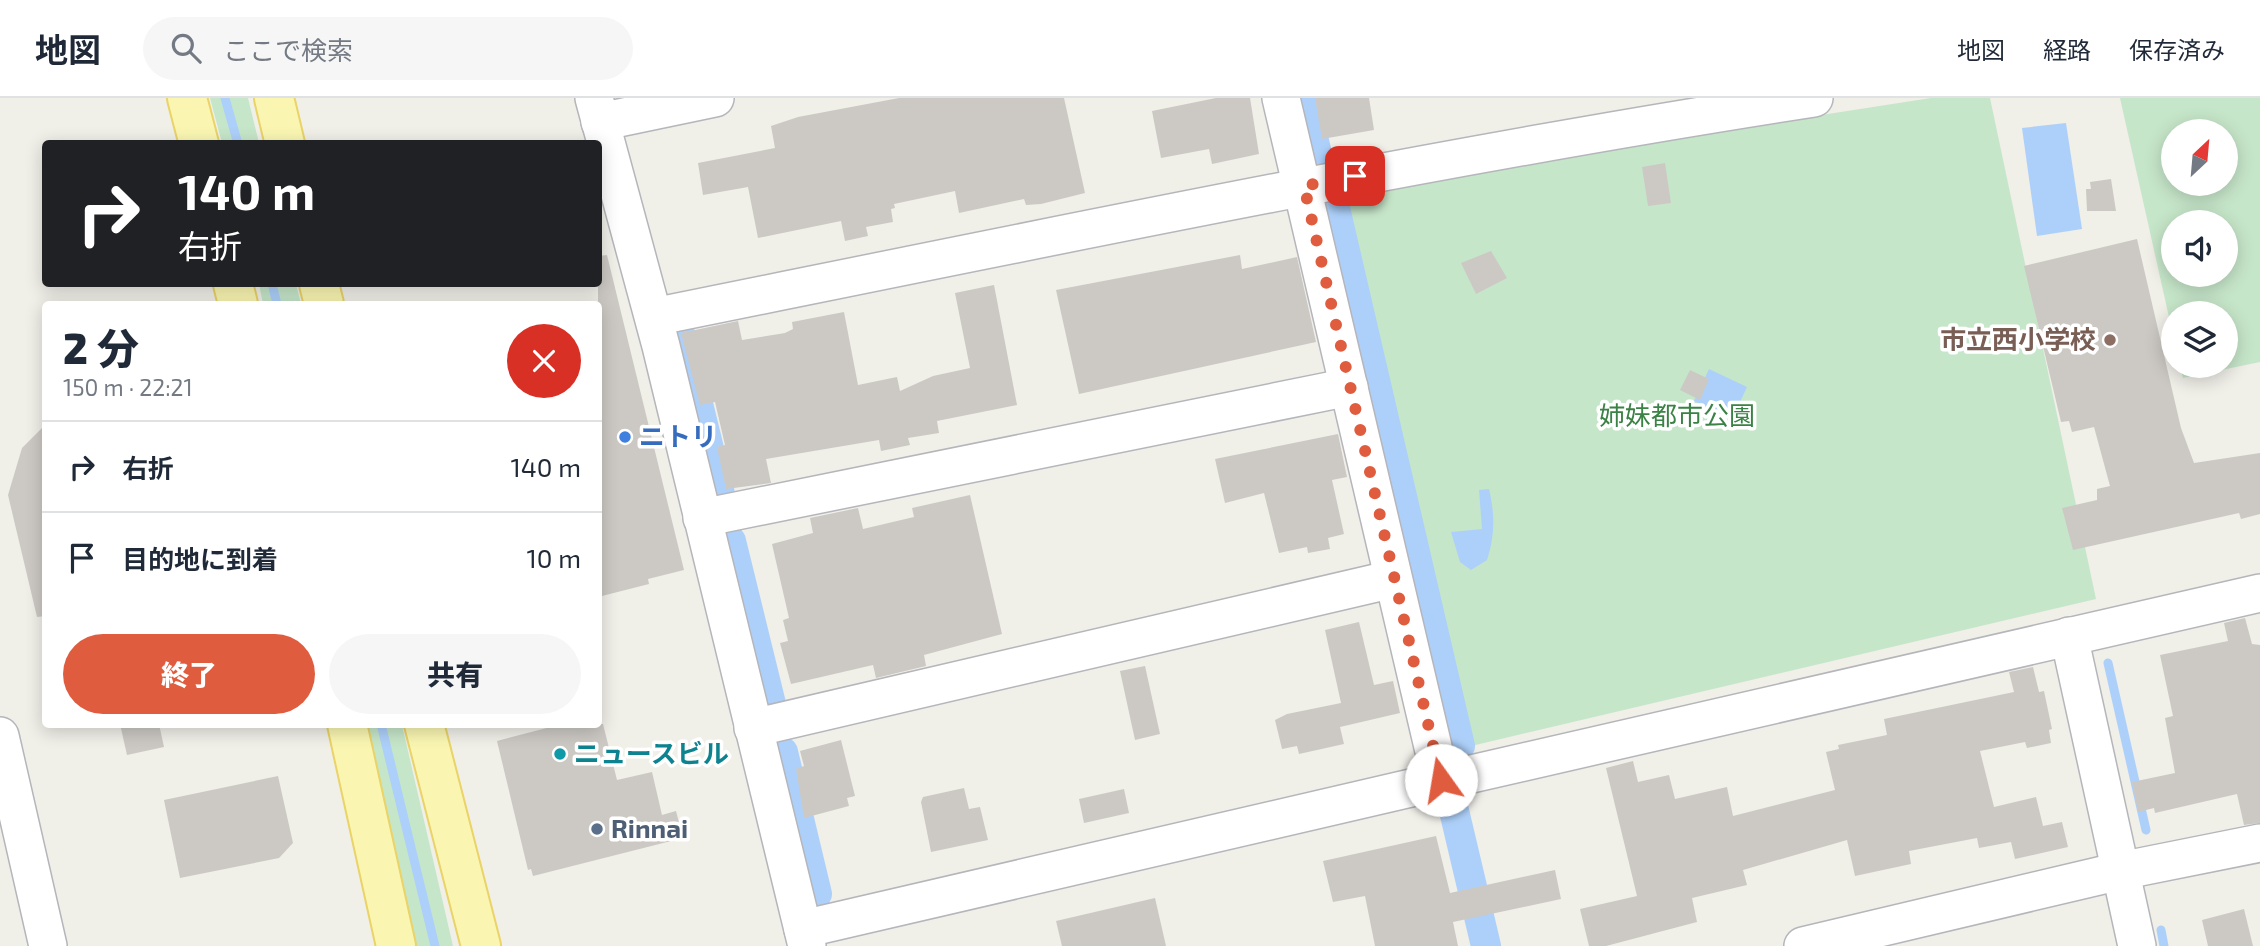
<!DOCTYPE html>
<html lang="ja">
<head>
<meta charset="utf-8">
<style>
	:root { --surface:#fff; --page:#f6f6f7; --text:#1f2937; --muted:#747a83; --line:#e0e1e3; --accent:#e05c3e }
	body { margin:0; font-family:"Exo 2","Noto Sans JP",sans-serif; background:var(--page); color:var(--text); height:100vh; display:flex; flex-direction:column; font-size:26px; white-space:nowrap }
	* { box-sizing:border-box; margin:0 }
	p { font-size:23px; color:var(--muted) }
	.icon { flex:none; width:38px; height:38px; fill:none; stroke:currentColor; stroke-width:2; stroke-linecap:round; stroke-linejoin:round }
	.map { position:relative; flex:1; overflow:hidden }
	.drawer { position:absolute; left:42px; top:203px; width:560px; height:427px; display:flex; flex-direction:column; background:var(--surface); border-radius:7px; box-shadow:0 4px 18px #0003 }
	.drawer>* { flex:none }
	.guide { position:absolute; left:42px; top:42px; width:560px; height:147px; border-radius:7px; box-shadow:0 4px 18px #0003; background:#202124; color:#fff; overflow:hidden }
	.needle { width:46px; rotate:26deg }
	.controls { position:absolute; left:2161px; top:21px; display:grid; gap:14px }
	.controls a { display:grid; place-items:center; width:77px; height:77px; border-radius:50%; background:var(--surface); box-shadow:0 4px 18px #0003; font-size:35px }
	.pin { position:absolute; display:grid; place-items:center; width:60px; height:60px; color:#fff; margin:-30px; border-radius:14px; box-shadow:0 4px 10px #0006 }
	.me { position:absolute; width:77px; margin:-38px; rotate:347deg; stroke-linejoin:round; filter:drop-shadow(0 0 5px #0008) }
	.turn { display:flex; align-items:center; gap:24px; height:147px; padding:0 21px; font-size:32px }
	.turn .icon { width:91px; height:91px; stroke-width:2.5 }
	.turn b { display:block; font-size:49px; line-height:60px }
	.round { display:grid; place-items:center; flex:none; width:74px; height:74px; border-radius:37px; background:var(--page) }
	.overview { display:flex; align-items:center; justify-content:space-between; height:119px; padding:0 21px }
	h1 { font-size:42px; font-weight:800; line-height:52px }
	.action { display:flex; gap:14px; margin-top:auto; padding:14px 21px }
	.action a { flex:1; height:80px; border-radius:42px; background:var(--accent); color:#fff; font-size:28px; font-weight:800; line-height:80px; text-align:center }
	.action a+a { background:var(--page); color:var(--text) }
	ul { padding:0; list-style:none }
	li { display:flex; align-items:center; gap:21px; height:91px; padding:0 21px; border-top:2px solid var(--line) }
	li div { flex:1 }
	li b { display:block; font-size:26px }
	li em { font-style:normal }
	header { display:flex; align-items:center; gap:42px; box-sizing:border-box; height:98px; padding:0 35px; background:var(--surface); border-bottom:2px solid var(--line) }
	header strong { font-size:33px }
	nav { display:flex; gap:38px; margin-inline-start:auto; font-size:24px }
	.search { width:490px; height:63px; background:var(--page); display:flex; align-items:center; gap:18px; box-sizing:border-box; padding:0 24px; border-radius:38px; color:var(--muted); font-size:26px }
	.map>svg:first-child { display:block }
</style>
</head>
<body>
<header>
<strong>地図</strong>
<div class="search"><svg class="icon" aria-label="search" viewBox="0 0 24 24"><circle cx="10" cy="10" r="6"/><path d="M15 15l6 6"/></svg>ここで検索</div>
<nav><a>地図</a><a>経路</a><a>保存済み</a></nav>
</header>
<div class="map">
<svg width="2260" height="848" viewBox="0 0 2260 848">
	<rect width="100%" height="100%" fill="#f0efe8"/>
	<g fill="#c6e6c9" fill-rule="evenodd">
		<polygon points="210,0 248,0 259,45 222,45"/>
		<polygon points="1931,0 1990,0 2096,501 1467,649 1339,92"/>
		<path d="M 2120,0 L 2260,0 L 2260,264 L 2183,280 L 2180,268 L 2226,268 L 2226,215 L 2174,215 L 2173,237 ZM 2174,33 L 2226,33 L 2226,86 L 2174,86 ZM 2226,124 L 2226,177 L 2174,177 L 2174,124 Z"/>
		<polygon points="259,186 296,186 301,206 263,206"/>
		<polygon points="357,627 402,627 453,848 412,848"/>
	</g>
	<g fill="#add0fa">
		<polygon points="2066,25 2082,131 2037,138 2022,30"/>
		<polygon points="1709,271 1747,289 1732,321 1694,303"/>
		<path d="M 1489,391 C 1495,416 1495,438 1487,462 L 1471,472 L 1460,464 L 1451,434 L 1482,431 L 1479,392 Z"/>
	</g>
	<g fill="none" stroke-linecap="round" stroke-linejoin="round">
		<g stroke="#add0fa" stroke-width="9">
			<polyline points="225,0 238,46"/>
			<polyline points="272,186 277,206"/>
			<polyline points="2108,565 2146,732"/>
			<polyline points="381,626 435,848"/>
			<polyline points="2161,832 2164,848"/>
		</g>
		<g stroke="#add0fa" stroke-width="30">
			<polyline points="1304,0 1317,56"/>
			<polyline points="1335,110 1460,648"/>
			<polyline points="682,240 720,396"/>
			<polyline points="731,443 771,606"/>
			<polyline points="783,654 817,796"/>
			<polyline points="1451,700 1486,848"/>
		</g>
	</g>
	<g fill="#ccc9c4">
		<polygon points="899,0 1064,0 1085,95 1041,106 1026,107 1024,101 959,115 955,93 894,106 895,110 891,111 893,124 866,129 868,138 845,143 841,123 758,140 748,89 703,97 698,65 775,50 771,28 798,19"/>
		<polygon points="1216,0 1250,0 1259,56 1212,66 1209,51 1161,60 1152,13"/>
		<polygon points="1315,0 1369,0 1374,32 1322,41"/>
		<polygon points="1665,65 1671,105 1648,108 1642,69"/>
		<polygon points="2111,81 2116,113 2087,113 2086,91 2091,91 2090,84"/>
		<polygon points="2137,141 2181,330 2194,365 2260,355 2260,416 2241,421 2239,415 2073,452 2062,410 2097,402 2097,391 2110,388 2094,329 2072,334 2069,323 2061,324 2024,168"/>
		<polygon points="1491,153 1507,180 1476,196 1461,165"/>
		<polygon points="607,157 684,472 648,481 649,486 598,499 598,158"/>
		<polygon points="1240,157 1242,171 1297,159 1316,244 1079,296 1056,192"/>
		<polygon points="994,187 1017,307 937,323 939,335 908,340 910,347 881,353 879,342 766,361 771,385 726,391 717,349 725,347 715,304 700,307 681,235 738,223 742,242 785,235 793,231 792,224 844,214 858,287 897,279 900,293 933,278 970,270 955,195"/>
		<polygon points="1690,272 1709,281 1700,302 1680,292"/>
		<polygon points="46,326 46,518 37,519 8,397 22,350"/>
		<polygon points="1338,336 1347,379 1332,382 1344,436 1328,440 1330,451 1308,455 1307,449 1279,455 1264,395 1225,405 1215,361"/>
		<polygon points="970,397 1002,536 924,557 926,568 876,580 873,567 791,586 780,545 788,543 783,522 789,520 772,446 813,435 810,420 858,410 863,431 914,419 912,410"/>
		<polygon points="2245,520 2252,546 2260,547 2260,725 2244,727 2237,696 2155,715 2154,710 2138,714 2132,684 2175,675 2165,620 2173,618 2160,557 2228,543 2224,525"/>
		<polygon points="1359,524 1374,587 1393,583 1400,615 1340,629 1344,646 1299,656 1297,648 1282,651 1275,622 1287,616 1341,605 1325,532"/>
		<polygon points="1145,568 1160,636 1135,642 1120,573"/>
		<polygon points="2033,569 2039,594 2044,593 2052,631 2049,632 2051,645 2027,650 2025,644 1980,653 1994,709 2036,699 2043,728 2062,724 2068,749 2015,761 2011,744 1979,750 1977,740 1909,753 1911,766 1855,778 1847,742 1743,772 1747,787 1692,800 1697,824 1606,848 1589,848 1580,811 1637,798 1606,670 1633,663 1638,684 1669,677 1675,701 1727,689 1733,718 1835,692 1826,654 1839,651 1838,647 1887,637 1884,621 2014,594 2009,574"/>
		<polygon points="120,626 159,626 164,649 127,657"/>
		<polygon points="562,626 603,626 617,682 652,674 662,717 676,713 683,740 533,778 531,771 528,772 497,643"/>
		<polygon points="841,642 855,698 847,700 849,708 804,720 796,671 804,668 800,653"/>
		<polygon points="278,678 293,745 279,760 180,780 164,702"/>
		<polygon points="964,690 969,711 980,709 988,742 931,754 921,704 923,699"/>
		<polygon points="1124,691 1129,715 1084,725 1079,701"/>
		<polygon points="1436,738 1450,795 1555,772 1561,801 1453,824 1458,848 1375,848 1365,798 1333,804 1323,763"/>
		<polygon points="1155,800 1166,848 1062,848 1056,823"/>
		<polygon points="2244,811 2253,848 2208,848 2202,822"/>
	</g>
	<g fill="none" stroke-linecap="round" stroke-linejoin="round">
		<g stroke="#b5b6bb" stroke-width="40">
			<g id="minor">
				<polyline points="594,0 661,248 807,848"/>
				<polyline points="600,24 715,0"/>
				<path d="M 654,219 C 1040,141 1425,60 1814,0"/>
				<polyline points="702,420 1349,289"/>
				<polyline points="2069,538 2137,848"/>
				<polyline points="753,630 1393,481"/>
				<polyline points="0,638 48,848"/>
				<polyline points="1441,683 2260,495"/>
				<polyline points="803,831 1441,683 1281,0"/>
				<polyline points="1803,848 2120,773 2260,745"/>
			</g>
		</g>
		<g stroke="#ead367" stroke-width="42">
			<g id="major">
				<polyline points="187,0 199,46"/>
				<polyline points="274,0 285,46"/>
				<polyline points="233,186 238,206"/>
				<polyline points="319,186 324,206"/>
				<polyline points="347,626 396,848"/>
				<polyline points="424,626 481,848"/>
			</g>
		</g>
		<use href="#minor" stroke="#fff" stroke-width="37"/>
		<use href="#major" stroke="#faf6b2" stroke-width="38"/>
	</g>
	<g fill="none" stroke-linecap="round" stroke-linejoin="round">
		<polyline stroke="#e05c3e" stroke-width="12" stroke-dasharray="0 21.6" points="1355,78 1304,88 1441,682"/>
	</g>
	<circle fill="#8d6e63" stroke="#fff" stroke-width="2.5" cx="2110" cy="242" r="7"/>
	<circle fill="#3f7fe0" stroke="#fff" stroke-width="2.5" cx="625" cy="339" r="7"/>
	<circle fill="#0f9aa8" stroke="#fff" stroke-width="2.5" cx="560" cy="656" r="7"/>
	<circle fill="#5c6f8a" stroke="#fff" stroke-width="2.5" cx="597" cy="731" r="7"/>
	<g text-anchor="middle" stroke-width="7" stroke-linejoin="round" paint-order="stroke">
		<g font-size="26" font-weight="bold" fill="#785e54" stroke="#fff" text-anchor="end">
			<text x="2096" y="251">市立西小学校</text>
		</g>
		<g font-size="26" fill="#3a8245" stroke="#fff">
			<text x="1677" y="327">姉妹都市公園</text>
		</g>
		<g font-size="26" font-weight="bold" fill="#366cbe" stroke="#fff" text-anchor="start">
			<text x="639" y="348">ニトリ</text>
		</g>
		<g font-size="26" font-weight="bold" fill="#0d838f" stroke="#fff" text-anchor="start">
			<text x="574" y="665">ニュースビル</text>
		</g>
		<g font-size="26" font-weight="bold" fill="#4e5e75" stroke="#fff" text-anchor="start">
			<text x="611" y="740">Rinnai</text>
		</g>
	</g>
</svg>
<div class="controls">
<a><svg class="needle" viewBox="-14 -14 28 28"><path d="M0-13l5 13h-10z" fill="#e53935"/><path d="M0 13l5-13h-10z" fill="#747a83"/></svg></a>
<a><svg class="icon" aria-label="sound" viewBox="0 0 24 24"><path d="M4 9h4l5-4v14l-5-4H4zM17 9q2 3 0 6"/></svg></a>
<a><svg class="icon" aria-label="layers" viewBox="0 0 24 24"><path d="M12 4l9 5-9 5-9-5zM3 14l9 5 9-5"/></svg></a>
</div>
<div class="pin" style="left:1355px;top:78px;background:#d93025"><svg class="icon" aria-label="arrive" viewBox="0 0 24 24"><path d="M6 21V4h12l-3 4 3 4H6"/></svg></div>
<svg class="me" style="left:1441px;top:682px" viewBox="-20 -20 40 40"><circle r="19" fill="#fff"/><path d="M0-13L10 11 0 6-10 11z" fill="#e05c3e"/></svg>
<div class="guide">
<div class="turn"><svg class="icon" aria-label="right" viewBox="0 0 24 24"><path d="M7 20v-9h11M14 6l5 5-5 5"/></svg><div><b>140 m</b>右折</div></div>
</div>
<section class="drawer">
<div class="overview"><div><h1>2 分</h1><p>150 m · 22:21</p></div><a class="round" style="background:#d93025;color:#fff"><svg class="icon" aria-label="close" viewBox="0 0 24 24"><path d="M6 6l12 12M18 6L6 18"/></svg></a></div>
<ul>
<li><svg class="icon" aria-label="right" viewBox="0 0 24 24"><path d="M7 20v-9h11M14 6l5 5-5 5"/></svg><div><b>右折</b></div><em>140 m</em></li>
<li><svg class="icon" aria-label="arrive" viewBox="0 0 24 24"><path d="M6 21V4h12l-3 4 3 4H6"/></svg><div><b>目的地に到着</b></div><em>10 m</em></li>
</ul>
<div class="action"><a>終了</a><a>共有</a></div>
</section>
</div>
</body>
</html>
